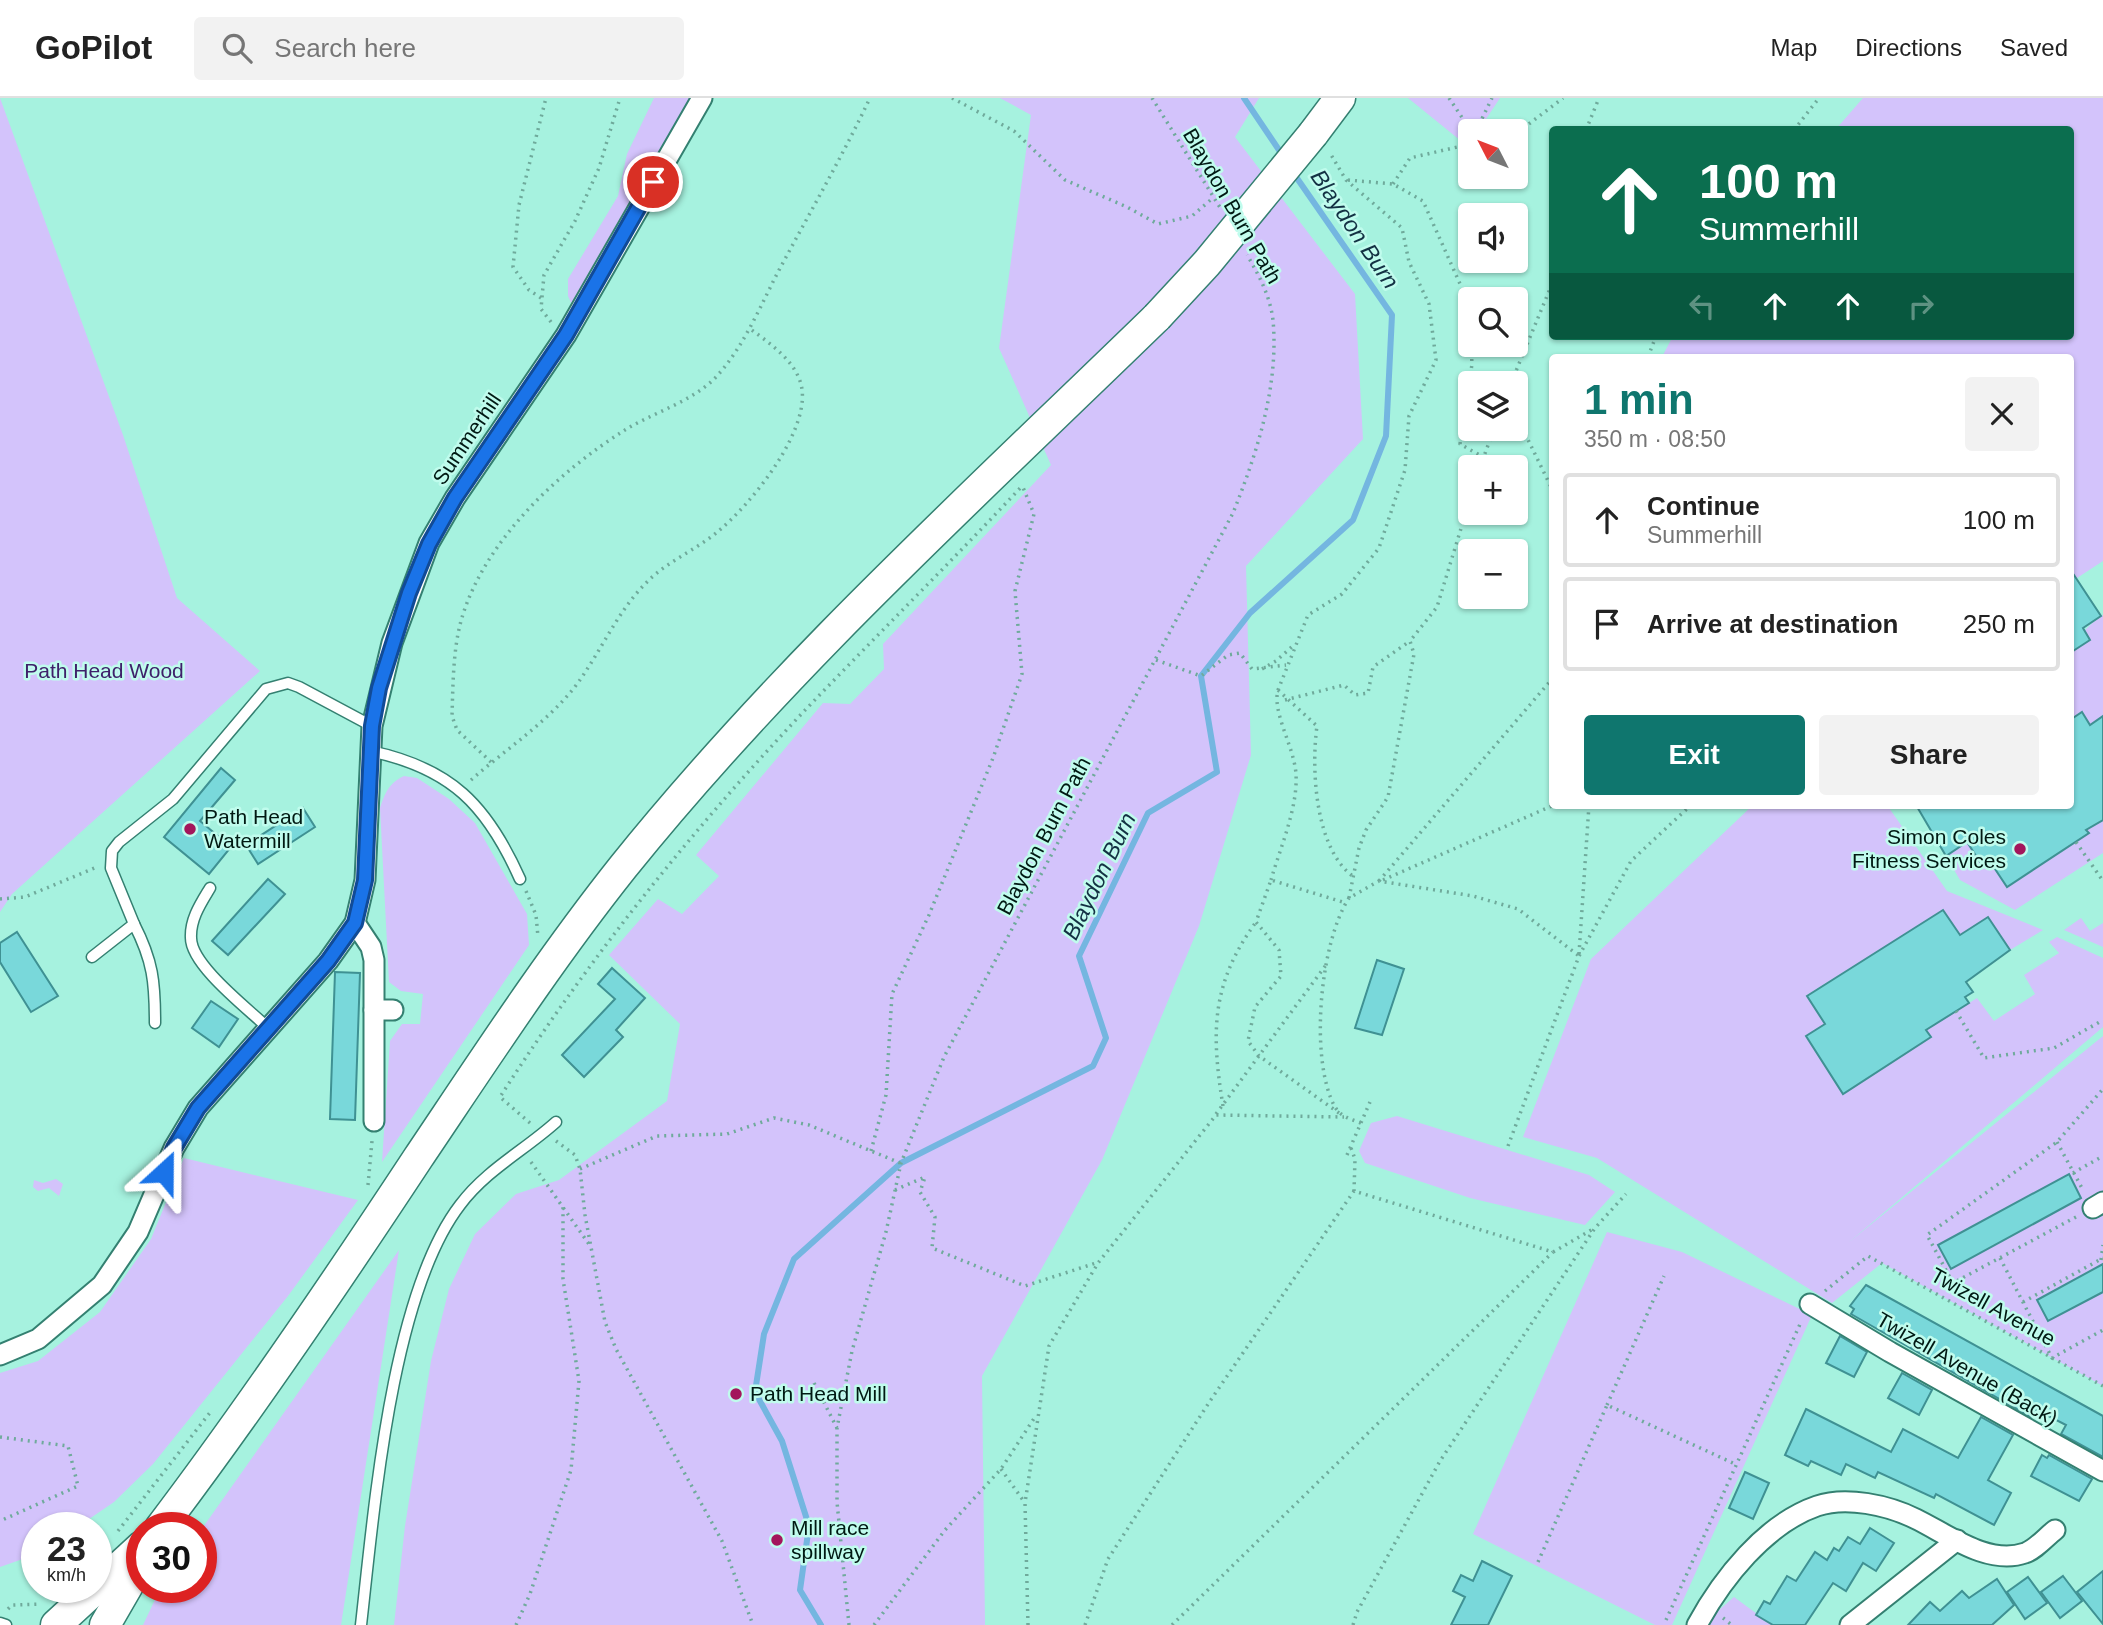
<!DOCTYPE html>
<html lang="en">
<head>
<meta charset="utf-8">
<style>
	:root { --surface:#fff; --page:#f2f2f2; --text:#222; --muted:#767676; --line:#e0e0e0; --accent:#0f766e }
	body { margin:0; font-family:Arial,sans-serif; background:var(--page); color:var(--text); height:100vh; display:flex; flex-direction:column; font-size:26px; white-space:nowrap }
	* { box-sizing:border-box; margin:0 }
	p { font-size:23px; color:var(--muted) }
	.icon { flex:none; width:38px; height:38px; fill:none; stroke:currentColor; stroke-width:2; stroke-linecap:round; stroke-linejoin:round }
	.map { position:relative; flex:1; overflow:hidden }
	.sheet { position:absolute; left:1549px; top:256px; width:525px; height:455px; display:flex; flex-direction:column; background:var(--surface); border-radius:7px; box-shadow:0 2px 5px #0004 }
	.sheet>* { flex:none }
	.guide { position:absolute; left:1549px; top:28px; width:525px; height:214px; border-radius:7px; box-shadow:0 2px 5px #0004; background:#0b6e4f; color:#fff; overflow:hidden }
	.needle { width:46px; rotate:312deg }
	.fabs { position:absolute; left:1458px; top:21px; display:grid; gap:14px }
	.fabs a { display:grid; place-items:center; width:70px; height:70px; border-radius:7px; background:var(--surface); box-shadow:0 2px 5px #0004; font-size:35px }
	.speed { position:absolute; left:21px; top:1414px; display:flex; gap:14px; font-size:35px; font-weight:700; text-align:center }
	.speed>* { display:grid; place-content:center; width:91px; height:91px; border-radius:50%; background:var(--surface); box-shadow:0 2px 5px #0004; line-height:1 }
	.speed small { font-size:18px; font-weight:400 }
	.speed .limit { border:10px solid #d22; background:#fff; color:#111 }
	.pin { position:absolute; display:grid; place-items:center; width:60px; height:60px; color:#fff; margin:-30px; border:4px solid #fff; border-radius:50%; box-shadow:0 2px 7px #0007 }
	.me { position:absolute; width:77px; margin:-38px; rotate:24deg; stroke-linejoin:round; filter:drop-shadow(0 0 5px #0008) }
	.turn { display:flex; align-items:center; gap:24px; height:147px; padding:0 35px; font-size:32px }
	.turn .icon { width:91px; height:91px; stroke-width:2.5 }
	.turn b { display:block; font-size:49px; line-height:60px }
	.lanes { display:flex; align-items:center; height:66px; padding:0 35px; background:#0003; justify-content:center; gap:35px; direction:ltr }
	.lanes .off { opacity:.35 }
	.round { display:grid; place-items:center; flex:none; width:74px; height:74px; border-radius:7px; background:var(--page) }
	.summary { display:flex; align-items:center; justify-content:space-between; height:119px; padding:0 35px }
	h1 { font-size:42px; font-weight:700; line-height:52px; color:var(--accent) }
	.cta { display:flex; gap:14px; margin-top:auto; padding:14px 35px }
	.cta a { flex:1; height:80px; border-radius:7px; background:var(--accent); color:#fff; font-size:28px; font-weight:700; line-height:80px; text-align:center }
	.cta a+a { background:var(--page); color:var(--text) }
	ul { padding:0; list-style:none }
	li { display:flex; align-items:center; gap:21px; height:94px; margin:0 14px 10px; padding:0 21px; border:4px solid var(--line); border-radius:7px }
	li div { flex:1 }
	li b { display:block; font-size:26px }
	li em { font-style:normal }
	header { display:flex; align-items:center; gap:42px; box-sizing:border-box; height:98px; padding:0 35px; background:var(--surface); border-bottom:2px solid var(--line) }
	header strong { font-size:33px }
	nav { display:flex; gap:38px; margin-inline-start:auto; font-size:24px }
	.search { width:490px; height:63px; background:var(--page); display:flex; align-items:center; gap:18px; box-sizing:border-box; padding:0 24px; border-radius:7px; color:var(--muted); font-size:26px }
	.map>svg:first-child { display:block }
</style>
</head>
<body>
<header>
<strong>GoPilot</strong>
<div class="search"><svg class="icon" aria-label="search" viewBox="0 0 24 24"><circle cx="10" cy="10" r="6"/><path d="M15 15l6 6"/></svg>Search here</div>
<nav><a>Map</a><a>Directions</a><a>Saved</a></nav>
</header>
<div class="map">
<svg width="2103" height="1527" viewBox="0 0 2103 1527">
	<rect width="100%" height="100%" fill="#a6f2df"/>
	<g fill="#d3c3fb">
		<polygon points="0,0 123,337 177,500 260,573 12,796 0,814"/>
		<polygon points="654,0 690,0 656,66 572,207 568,198 568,181 618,98 627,56"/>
		<polygon points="1000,0 1259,0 1235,39 1355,196 1363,341 1246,468 1251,657 1199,828 1102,1062 982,1278 985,1527 394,1527 405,1428 431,1263 449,1191 475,1136 516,1096 559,1082 667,1003 680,926 609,857 658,801 682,816 719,778 696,757 823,605 850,606 884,571 883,546 1051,367 999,250 1031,17"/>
		<polygon points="1408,0 1500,0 1478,33 1470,33 1470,43 1466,47"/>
		<polygon points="1863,0 2103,0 2103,463 2077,480 2070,471 2070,259 1662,259 1673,238 2070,238 2070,32 1836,31"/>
		<path d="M 2103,517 L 2103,618 L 2090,627 L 2082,614 L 2070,622 C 2070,575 2060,546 2103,517 Z"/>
		<path d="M 404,678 L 417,680 L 449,701 L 475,725 L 527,816 L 529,847 L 382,1064 L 390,943 L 402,926 L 420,926 L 423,896 L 401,893 L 389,884 L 380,710 C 385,695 389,685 404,678 Z"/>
		<polygon points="1753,707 1887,707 1947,793 2043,832 2010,852 1988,819 1960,837 1943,812 1807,897 1825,926 1806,938 1843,996 1930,939 1926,932 1977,900 1994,923 2035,896 2024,877 2059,855 2049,844 2057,839 2103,860 2103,929 1848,1145 2103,938 2103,1288 1882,1165 1832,1205 1597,1060 1523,1039 1591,861"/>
		<polygon points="2068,707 2086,732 2103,722 2103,755 2015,812 1960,782 1946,758 1967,744 1980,764"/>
		<polygon points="2081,820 2090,833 2103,825 2103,849 2064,832"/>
		<polygon points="1397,1018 1589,1077 1615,1094 1585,1127 1470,1100 1365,1065 1359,1053 1371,1025"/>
		<polygon points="184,1060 358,1102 288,1198 153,1366 114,1404 76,1430 37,1430 37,1456 0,1469 0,1275 38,1263 100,1214 151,1141"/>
		<polygon points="56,1081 63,1086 59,1098 49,1090 38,1093 33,1089 34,1082 43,1085"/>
		<polygon points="1607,1134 1682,1154 1812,1217 1672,1527 1655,1527 1473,1436"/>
		<polygon points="399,1152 341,1527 143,1527 161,1489 201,1489 201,1432"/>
		<polygon points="1734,1499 1772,1527 1708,1527 1711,1519"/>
	</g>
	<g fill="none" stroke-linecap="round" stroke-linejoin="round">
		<g stroke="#74b6e0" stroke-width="6">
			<polyline points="1244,0 1283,58"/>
			<polyline points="821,1527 800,1492 809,1428 782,1343 755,1294 764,1236 794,1161 901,1065 1093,968 1106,940 1079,858 1148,715 1217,674 1201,578 1250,515 1353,422 1386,338 1392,217 1292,73"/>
		</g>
	</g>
	<g fill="#79d8da" stroke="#3f9193" stroke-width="2">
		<polygon points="2070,471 2101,518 2083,530 2090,542 2070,555"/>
		<polygon points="2082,614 2090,627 2103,618 2103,722 2086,732 2089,735 2007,789 1991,765 1986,767 1983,762 1980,764 1967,744 1946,758 1916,707 2070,707 2070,622"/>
		<polygon points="221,670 235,682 200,723 231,749 209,776 164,739"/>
		<polygon points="303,710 315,729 258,766 246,747"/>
		<polygon points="268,781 285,796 228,857 212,843"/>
		<polygon points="1943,812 1960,837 1988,819 2010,852 1966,884 1973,894 1965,899 1969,905 1926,932 1931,939 1843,996 1806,938 1825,926 1807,898"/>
		<polygon points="17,834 58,898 31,914 0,864 0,845"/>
		<polygon points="1377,862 1404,871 1382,937 1355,930"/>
		<polygon points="612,870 645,900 616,932 623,939 584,979 562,957 615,901 598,886"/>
		<polygon points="335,874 360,875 355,1022 330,1021"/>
		<polygon points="211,903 238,921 219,949 192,930"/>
		<polygon points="2069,1076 2081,1100 1951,1171 1938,1147"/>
		<polygon points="2103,1166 2103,1194 2048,1223 2037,1202"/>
		<polygon points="1866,1187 2103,1318 2103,1359 2061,1336 2066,1327 2035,1311 2031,1319 1851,1216 1854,1211 1850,1208"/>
		<polygon points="1840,1238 1867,1254 1854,1279 1826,1265"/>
		<polygon points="1902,1275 1932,1292 1919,1317 1888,1300"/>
		<polygon points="1806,1311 1891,1354 1903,1331 1958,1360 1981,1319 2013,1337 1988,1382 2011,1395 1994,1427 1936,1396 1934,1400 1878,1374 1875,1380 1846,1366 1841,1377 1811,1363 1808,1368 1785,1357"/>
		<polygon points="2042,1357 2047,1360 2049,1357 2092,1381 2079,1403 2031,1378"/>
		<polygon points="1745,1374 1769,1385 1753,1421 1729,1410"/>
		<polygon points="1870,1430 1894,1445 1876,1473 1863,1465 1846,1493 1833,1485 1805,1527 1773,1527 1756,1517 1764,1503 1770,1506 1787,1478 1796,1483 1815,1454 1827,1462 1834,1450 1839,1453 1848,1439 1860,1446"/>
		<polygon points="1482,1463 1512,1478 1488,1527 1451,1527 1465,1499 1453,1493 1461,1477 1473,1483"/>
		<polygon points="2103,1473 2103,1526 2077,1494"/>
		<polygon points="2063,1478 2082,1503 2060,1520 2041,1494"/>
		<polygon points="2028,1479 2047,1505 2025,1521 2007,1494"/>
		<polygon points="1997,1481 2014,1507 1992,1527 1908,1527 1930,1504 1940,1513 1962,1493 1969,1500"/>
	</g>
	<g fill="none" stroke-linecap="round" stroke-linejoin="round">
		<g stroke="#348071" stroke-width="13">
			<g id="service">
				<path d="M 370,653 C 451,670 487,707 520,781"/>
				<path d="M 210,790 C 201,805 190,821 191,840 C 191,867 247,910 267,929"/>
				<path d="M 134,826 C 153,863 155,884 155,925"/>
				<polyline points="92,859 134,826 111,770 112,753 119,744 173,701 266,591 288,585 299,589 372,628"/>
				<polyline points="0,1525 6,1527"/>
				<path d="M 361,1527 C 374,1413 391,1197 460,1107 C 486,1072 525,1052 556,1024"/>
			</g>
		</g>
		<g stroke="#348071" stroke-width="23">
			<g id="minor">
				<polyline points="355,825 371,849 374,862 374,1023"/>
				<polyline points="374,912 393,912"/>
				<polyline points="2093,1110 2103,1104"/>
				<polyline points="1810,1206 1890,1254 2103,1373"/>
				<polyline points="0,1257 38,1241 102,1187 138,1134 174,1050 198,1010 328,863 355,825 365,782 372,628 392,545 429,445 455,400 566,237 702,0"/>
				<path d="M 1697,1527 C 1722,1481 1765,1426 1817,1408 C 1846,1398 1888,1407 1916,1421 C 1947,1436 1988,1468 2025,1455 C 2035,1452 2046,1439 2055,1432"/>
				<polyline points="1850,1527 1957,1442"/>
			</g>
		</g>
		<g stroke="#348071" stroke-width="33">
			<g id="primary">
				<polyline points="1313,36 1340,0"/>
				<path d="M 160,1430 C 251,1310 335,1186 418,1060 C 484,962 549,862 623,769 C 783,570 974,397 1157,219"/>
				<polyline points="56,1527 142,1448"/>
				<polyline points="105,1527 142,1463"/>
			</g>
		</g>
		<g stroke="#6faa9b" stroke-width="3.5" stroke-dasharray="2 5" stroke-linecap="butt">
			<polyline points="952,0 1014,33 1065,82 1127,109 1158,126 1192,118 1214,99"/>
			<polyline points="1152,0 1221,111"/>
			<polyline points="1449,0 1471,33"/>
			<polyline points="1586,32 1599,0"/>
			<polyline points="1794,32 1819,0"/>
			<polyline points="1476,33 1492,0"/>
			<polyline points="1510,33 1521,32 1563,0"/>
			<polyline points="1348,82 1393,86 1423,103 1469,206 1470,228"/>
			<polyline points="1393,86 1410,60 1466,47 1470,43"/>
			<polyline points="1552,150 1552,154"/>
			<polyline points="541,200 529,192 513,169 519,107 546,0"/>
			<polyline points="551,224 541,211 544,177 575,123 599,70 620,0"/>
			<polyline points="1471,247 1472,266 1460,346 1483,359"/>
			<polyline points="1648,259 1656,238"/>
			<polyline points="1511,285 1552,186"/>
			<polyline points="1516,317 1552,391"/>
			<polyline points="1480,369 1494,331"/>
			<polyline points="1156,562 1201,578 1228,557 1240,555 1252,571 1286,567"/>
			<polyline points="1262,571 1276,563 1295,546"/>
			<path d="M 1278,592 L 1317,628 C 1311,671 1315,752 1354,779"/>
			<polyline points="1285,602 1344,587 1355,597 1368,595 1373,569 1410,543"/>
			<path d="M 491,664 L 457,632 L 452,618 C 453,587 453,552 461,523 C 483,444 558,374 625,332 C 654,314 692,304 716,279 C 743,250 760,209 778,174 C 809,116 842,59 870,0"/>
			<path d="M 471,682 C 505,652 545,626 574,590 C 600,556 616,515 646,485 C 666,464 694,453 716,435 C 749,409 816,328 800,283 C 792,260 768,244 749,230"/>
			<polyline points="2076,744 2103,783"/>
			<path d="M 1271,782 C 1280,750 1298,710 1296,676 C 1294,648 1272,615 1278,592 L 1308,517 L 1342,496 L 1379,450 L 1405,372 L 1409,318 L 1436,262 L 1429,206 L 1409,164 L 1402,130 L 1346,82 L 1330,55"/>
			<polyline points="1383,782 1554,707"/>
			<polyline points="1379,783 1552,581"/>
			<polyline points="526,793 536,817 538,839"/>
			<polyline points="1349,800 1359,750 1366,732 1388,699 1414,556 1410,543 1437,509 1470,401"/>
			<polyline points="0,801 25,799 97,769"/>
			<polyline points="1579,856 1589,707"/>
			<polyline points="1956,913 1984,960 2054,950 2103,922"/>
			<path d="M 1223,1008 C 1211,934 1211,886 1256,824"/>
			<polyline points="1339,1015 1259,958 1248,943 1255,909 1281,878 1279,852 1256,824 1271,782 1346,805"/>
			<polyline points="1216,1016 1326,867"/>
			<path d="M 530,1025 L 500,999 C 589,860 695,728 809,608 C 880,534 953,462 1023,387"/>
			<path d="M 1361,1025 C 1351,1021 1341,1019 1335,1009 C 1309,962 1320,844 1349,800 L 1379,783 L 1473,798 L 1518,811 L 1579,858"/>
			<polyline points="556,1043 575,1057 580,1071 585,1117 605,1224 616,1251 722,1443 753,1527"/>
			<polyline points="2057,1044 2083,1092"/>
			<polyline points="1508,1048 1579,858 1631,763 1691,707"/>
			<polyline points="1351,1050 1355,1061 1354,1093 1553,1154 1593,1131"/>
			<polyline points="871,1053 886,997 892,896 929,817 993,660 1022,576 1015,493 1034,416 1022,387"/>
			<polyline points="1347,1057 1370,1004"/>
			<polyline points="531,1064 591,1149"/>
			<polyline points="580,1071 657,1038 727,1036 774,1020 809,1027 900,1065"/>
			<polyline points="2073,1075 2103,1058"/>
			<polyline points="368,1087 372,1043"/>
			<polyline points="895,1092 925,1079 920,1094 935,1119 932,1150 1025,1188 1096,1165"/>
			<polyline points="2076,1119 1953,1185 1927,1137 2057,1044 2103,991"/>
			<polyline points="2000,1160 2052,1260 2103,1232"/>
			<polyline points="2101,1162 2103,1147"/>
			<polyline points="1825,1193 1868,1158 2103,1288"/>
			<polyline points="2023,1204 2103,1160"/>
			<polyline points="814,1285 837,1330"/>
			<polyline points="1607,1307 1664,1178"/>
			<polyline points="0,1339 68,1348 78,1388 0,1423"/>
			<polyline points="1001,1371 1025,1405"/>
			<polyline points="118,1433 212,1312"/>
			<polyline points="1538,1464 1607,1307 1735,1366"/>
			<polyline points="8,1511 12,1507 40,1506"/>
			<polyline points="1723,1520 1732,1527"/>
			<polyline points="1666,1522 1801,1224"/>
			<polyline points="516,1527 530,1496 571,1372 579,1283 563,1181 563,1109"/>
			<path d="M 849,1527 L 837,1404 L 837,1330 L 852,1253 L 886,1134 L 901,1065 L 944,959 L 1233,415 C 1257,355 1279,288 1273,222 C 1270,198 1259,177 1247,157"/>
			<polyline points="874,1527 945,1432 1001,1371 1035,1319"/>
			<polyline points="1028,1527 1025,1405 1049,1248 1098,1165 1216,1017 1344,1019"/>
			<polyline points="1085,1527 1108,1461 1210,1303 1354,1093"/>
			<polyline points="1172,1527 1553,1154"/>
			<polyline points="1353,1527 1357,1514 1440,1363 1595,1130 1626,1096"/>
		</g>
		<use href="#service" stroke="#fff" stroke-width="10"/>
		<use href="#minor" stroke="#fff" stroke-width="19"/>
		<use href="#primary" stroke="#fff" stroke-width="30"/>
		<g stroke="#348071" stroke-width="33" stroke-linecap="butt">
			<polyline id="primary-bridge" points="1157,219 1207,165 1313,36"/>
		</g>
		<use href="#primary-bridge" stroke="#fff" stroke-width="30"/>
	</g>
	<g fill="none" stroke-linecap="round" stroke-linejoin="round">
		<g stroke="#114b97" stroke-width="18">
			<polyline id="route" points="164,1074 174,1050 198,1010 328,863 355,825 365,782 372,628 379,590 409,495 429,446 455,400 566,237 653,84"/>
		</g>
		<use href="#route" stroke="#1a73e8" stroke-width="12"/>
	</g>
	<g fill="#a3165c" stroke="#c0fced" stroke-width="2.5">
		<circle cx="190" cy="731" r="7"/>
		<circle cx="2020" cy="751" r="7"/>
		<circle cx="736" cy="1296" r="7"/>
		<circle cx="777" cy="1442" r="7"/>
	</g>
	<g text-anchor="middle" stroke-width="5" stroke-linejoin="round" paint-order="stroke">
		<g font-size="21" fill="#001913" stroke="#c0fced">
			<text transform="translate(1232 108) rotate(60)" y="7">Blaydon Burn Path</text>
			<text transform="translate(467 341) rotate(-56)" y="7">Summerhill</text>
			<text transform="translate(1044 738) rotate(-62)" y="7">Blaydon Burn Path</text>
			<text transform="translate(1993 1209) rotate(29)" y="7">Twizell Avenue</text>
			<text transform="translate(1967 1271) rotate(30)" y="7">Twizell Avenue (Back)</text>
		</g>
		<g font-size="21" fill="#3e216a" stroke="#c0fced">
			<text x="104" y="580">Path Head Wood</text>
		</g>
		<g font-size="21" fill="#001913" stroke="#c0fced" text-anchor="start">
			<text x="204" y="726">Path Head<tspan x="204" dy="24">Watermill</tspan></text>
			<text x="2006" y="746" text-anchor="end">Simon Coles<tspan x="2006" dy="24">Fitness Services</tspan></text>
			<text x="750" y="1303">Path Head Mill</text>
			<text x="791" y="1437">Mill race<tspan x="791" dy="24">spillway</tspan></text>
		</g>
		<g font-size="23" font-style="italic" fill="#133143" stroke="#c0fced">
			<text transform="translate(1355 131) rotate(56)" y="8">Blaydon Burn</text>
			<text transform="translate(1099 778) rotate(-64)" y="8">Blaydon Burn</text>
		</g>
	</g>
</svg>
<div class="fabs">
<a><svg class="needle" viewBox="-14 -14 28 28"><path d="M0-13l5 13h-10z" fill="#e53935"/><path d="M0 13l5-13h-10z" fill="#767676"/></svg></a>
<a><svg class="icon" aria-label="sound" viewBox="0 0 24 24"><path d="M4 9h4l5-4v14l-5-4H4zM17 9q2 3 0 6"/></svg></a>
<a><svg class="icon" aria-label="search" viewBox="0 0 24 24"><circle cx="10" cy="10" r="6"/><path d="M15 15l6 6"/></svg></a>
<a><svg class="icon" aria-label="layers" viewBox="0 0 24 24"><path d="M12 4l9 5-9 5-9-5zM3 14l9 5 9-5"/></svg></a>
<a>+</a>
<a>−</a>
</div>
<div class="speed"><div>23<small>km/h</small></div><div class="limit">30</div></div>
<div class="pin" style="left:653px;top:84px;background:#d93025"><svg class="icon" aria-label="arrive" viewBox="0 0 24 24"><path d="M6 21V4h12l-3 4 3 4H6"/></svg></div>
<svg class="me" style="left:164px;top:1074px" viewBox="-20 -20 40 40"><path d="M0-17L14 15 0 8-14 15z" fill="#1a73e8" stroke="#fff" stroke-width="4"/></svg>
<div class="guide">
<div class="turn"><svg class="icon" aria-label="ahead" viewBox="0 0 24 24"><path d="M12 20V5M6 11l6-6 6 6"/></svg><div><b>100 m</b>Summerhill</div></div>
<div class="lanes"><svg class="icon off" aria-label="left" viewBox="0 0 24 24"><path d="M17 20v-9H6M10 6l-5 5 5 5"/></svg><svg class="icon" aria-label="ahead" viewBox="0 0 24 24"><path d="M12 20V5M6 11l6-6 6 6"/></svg><svg class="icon" aria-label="ahead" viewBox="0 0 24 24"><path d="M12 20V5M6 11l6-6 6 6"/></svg><svg class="icon off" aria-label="right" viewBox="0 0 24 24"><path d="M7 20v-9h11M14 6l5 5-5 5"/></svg></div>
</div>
<section class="sheet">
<div class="summary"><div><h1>1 min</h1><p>350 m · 08:50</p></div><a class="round"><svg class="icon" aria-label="close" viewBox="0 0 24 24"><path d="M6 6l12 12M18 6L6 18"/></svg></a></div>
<ul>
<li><svg class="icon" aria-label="ahead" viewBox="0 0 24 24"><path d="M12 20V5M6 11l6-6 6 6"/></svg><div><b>Continue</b><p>Summerhill</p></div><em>100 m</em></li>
<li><svg class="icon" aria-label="arrive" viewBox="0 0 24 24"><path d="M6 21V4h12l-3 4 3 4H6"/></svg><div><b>Arrive at destination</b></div><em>250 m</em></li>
</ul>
<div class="cta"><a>Exit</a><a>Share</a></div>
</section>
</div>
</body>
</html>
